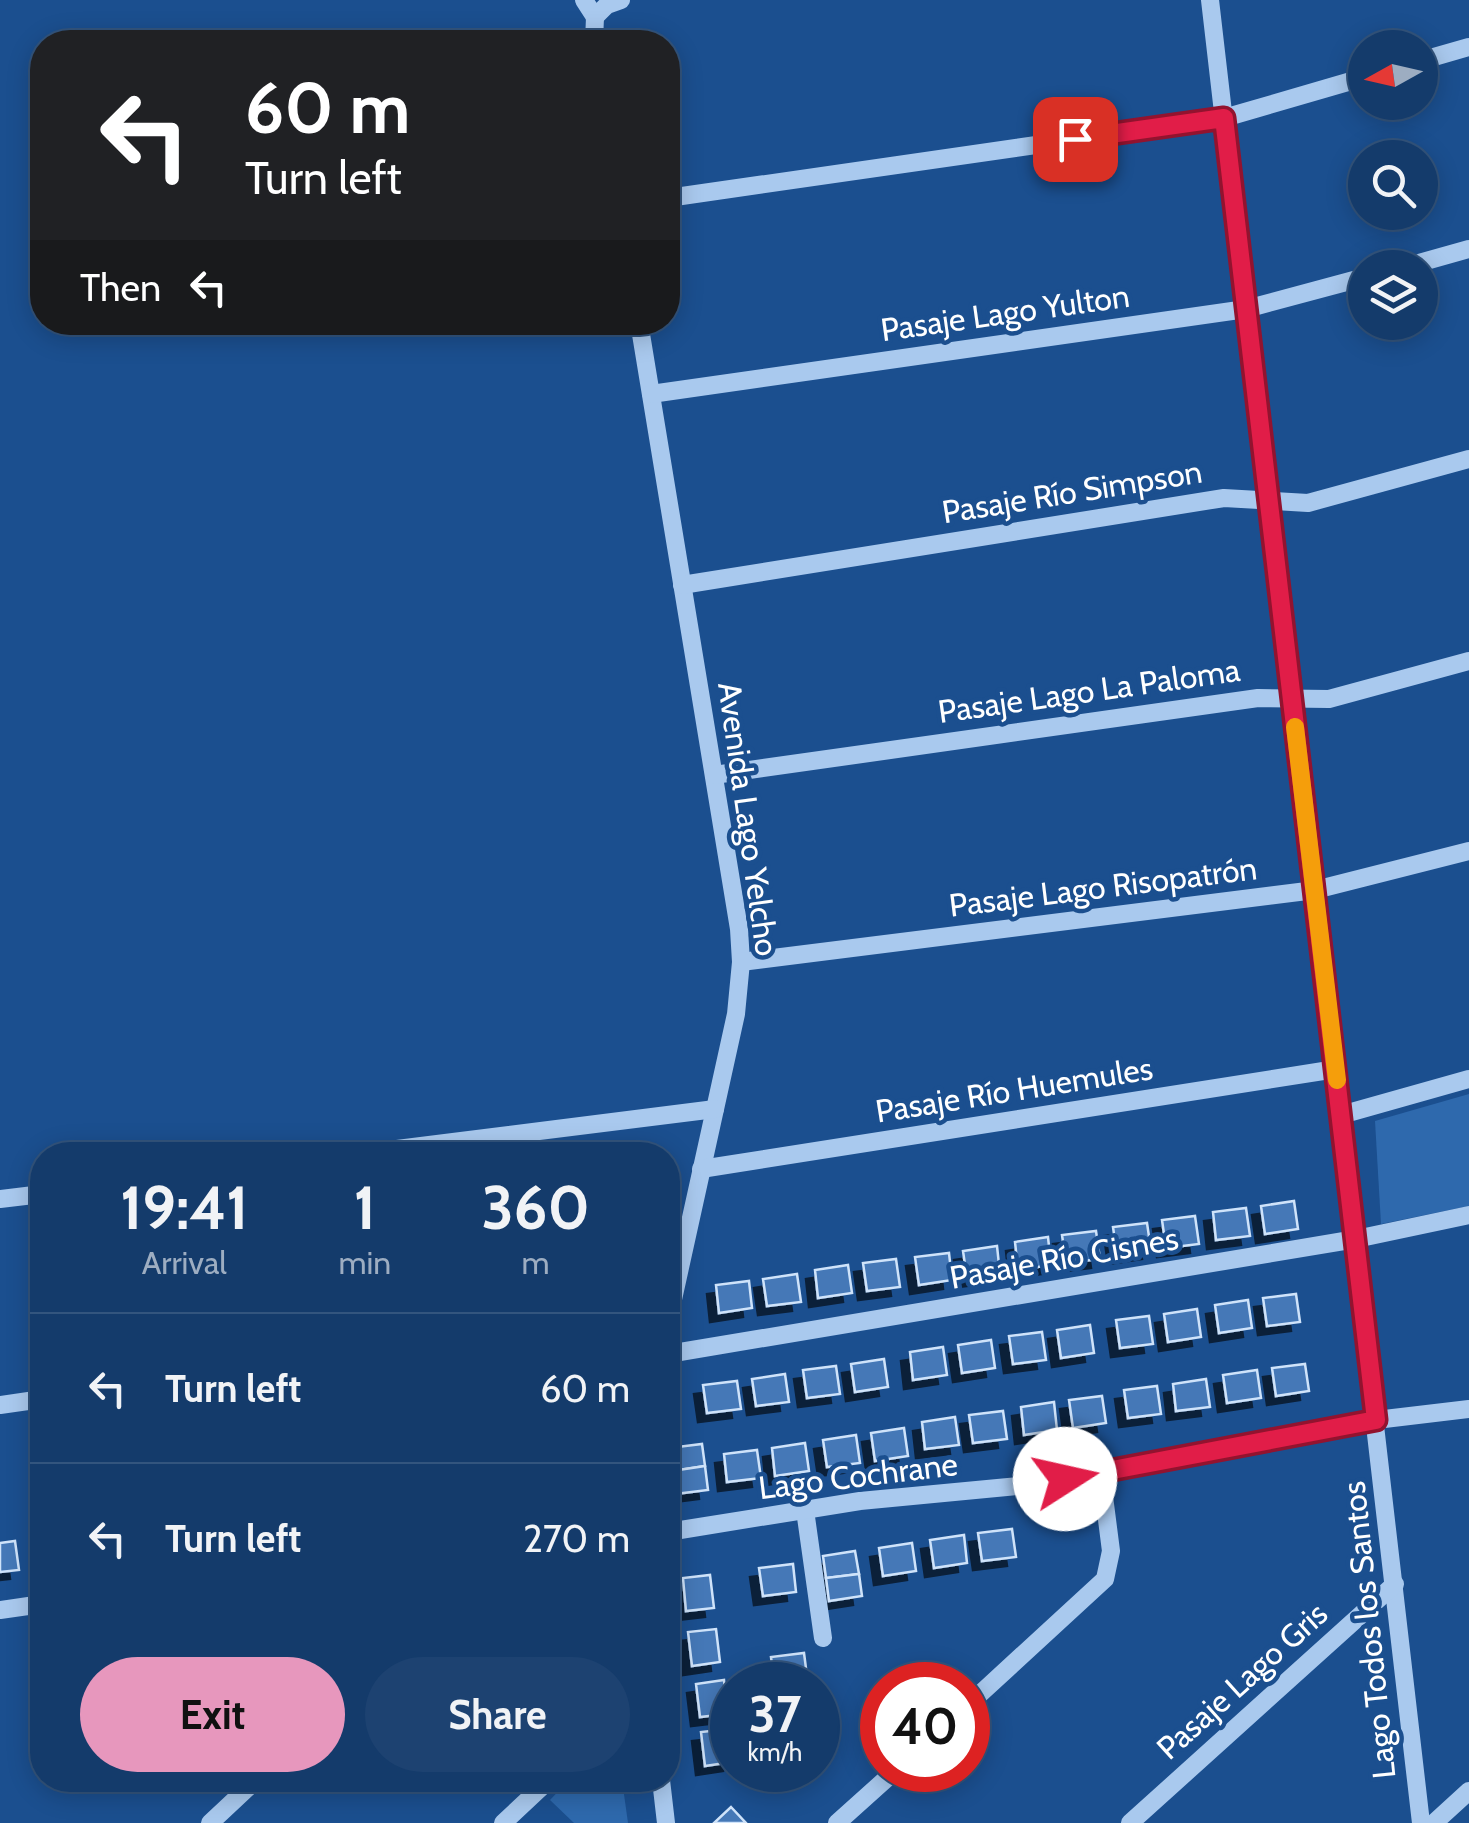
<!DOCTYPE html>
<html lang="en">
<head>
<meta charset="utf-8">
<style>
	:root { --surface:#143b6b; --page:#1d4271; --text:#f1f3f6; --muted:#9dadc1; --line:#33557e; --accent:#e797bd }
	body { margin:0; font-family:Cabin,sans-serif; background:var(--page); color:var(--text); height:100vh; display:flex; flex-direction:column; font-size:38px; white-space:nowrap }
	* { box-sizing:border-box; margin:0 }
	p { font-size:32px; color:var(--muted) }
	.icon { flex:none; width:55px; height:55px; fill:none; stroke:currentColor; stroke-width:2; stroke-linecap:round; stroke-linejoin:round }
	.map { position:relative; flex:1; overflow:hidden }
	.details { position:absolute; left:30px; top:1142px; width:650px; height:650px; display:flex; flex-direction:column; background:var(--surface); border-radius:40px; box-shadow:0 5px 25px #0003,0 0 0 2px var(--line) }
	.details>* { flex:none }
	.top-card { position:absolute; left:30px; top:30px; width:650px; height:305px; border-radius:40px; box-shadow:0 5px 25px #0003,0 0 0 2px var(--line); background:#202124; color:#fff; overflow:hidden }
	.needle { width:65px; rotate:262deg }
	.tools { position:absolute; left:1348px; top:30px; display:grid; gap:20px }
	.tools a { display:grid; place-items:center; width:90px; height:90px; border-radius:50%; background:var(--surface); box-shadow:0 5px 25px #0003,0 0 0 2px var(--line); font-size:50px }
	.speed { position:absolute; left:710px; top:1662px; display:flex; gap:20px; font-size:50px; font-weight:700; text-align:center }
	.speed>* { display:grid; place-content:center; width:130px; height:130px; border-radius:50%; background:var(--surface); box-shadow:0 5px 25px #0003,0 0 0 2px var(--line); line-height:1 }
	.speed small { font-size:25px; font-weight:400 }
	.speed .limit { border:15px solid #d22; background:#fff; color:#111 }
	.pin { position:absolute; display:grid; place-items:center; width:85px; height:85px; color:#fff; margin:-42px; border-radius:20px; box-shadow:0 5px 15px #0006 }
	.me { position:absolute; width:110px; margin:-55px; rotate:80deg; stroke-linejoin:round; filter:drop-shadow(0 0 8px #0008) }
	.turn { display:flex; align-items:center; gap:35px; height:210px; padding:0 50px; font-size:45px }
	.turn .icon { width:130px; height:130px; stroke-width:2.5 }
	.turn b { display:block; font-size:70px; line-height:85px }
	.then { display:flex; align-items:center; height:95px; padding:0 50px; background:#0003; gap:20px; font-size:38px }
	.eta { display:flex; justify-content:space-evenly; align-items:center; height:170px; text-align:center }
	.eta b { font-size:60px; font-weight:700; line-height:70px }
	.action { display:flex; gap:20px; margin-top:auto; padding:20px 50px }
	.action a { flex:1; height:115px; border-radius:60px; background:var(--accent); color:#111; font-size:40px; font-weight:700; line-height:115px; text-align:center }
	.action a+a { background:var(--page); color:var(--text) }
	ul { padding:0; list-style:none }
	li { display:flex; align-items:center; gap:30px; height:150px; padding:0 50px; border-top:2px solid var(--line) }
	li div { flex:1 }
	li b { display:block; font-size:38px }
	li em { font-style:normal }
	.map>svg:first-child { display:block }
</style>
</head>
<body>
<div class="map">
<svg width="1469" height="1823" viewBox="0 0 1469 1823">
	<defs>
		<filter id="shadow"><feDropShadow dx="-9" dy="9" stdDeviation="0" flood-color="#0009"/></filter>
	</defs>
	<rect width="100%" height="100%" fill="#1b4f8f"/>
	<g fill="#2e69ad">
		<polygon points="1469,1094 1469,1206 1381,1224 1375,1121"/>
		<polygon points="569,1780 622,1780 628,1823 574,1823 550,1800"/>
	</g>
	<g fill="#4478b7" stroke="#cfe3fa" stroke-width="2.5" filter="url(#shadow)">
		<polygon points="1294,1201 1298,1229 1265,1234 1261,1206"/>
		<polygon points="1246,1208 1250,1236 1216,1240 1213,1212"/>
		<polygon points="1195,1216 1199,1244 1166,1248 1162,1220"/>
		<polygon points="1147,1223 1151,1250 1117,1255 1113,1227"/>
		<polygon points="1096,1231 1100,1259 1066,1263 1062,1235"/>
		<polygon points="1048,1237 1051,1265 1018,1270 1015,1242"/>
		<polygon points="997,1246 1000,1274 967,1278 963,1251"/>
		<polygon points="949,1253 952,1280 919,1285 915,1257"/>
		<polygon points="896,1259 900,1287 867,1291 863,1263"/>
		<polygon points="848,1265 852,1293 818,1298 815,1270"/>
		<polygon points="797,1274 801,1302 767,1306 763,1279"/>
		<polygon points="749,1281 752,1308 719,1313 716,1285"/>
		<polygon points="1296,1294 1300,1322 1267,1326 1263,1298"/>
		<polygon points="1248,1300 1252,1328 1219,1333 1215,1305"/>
		<polygon points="1197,1309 1201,1337 1168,1342 1164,1314"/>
		<polygon points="1149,1316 1153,1344 1120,1348 1116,1320"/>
		<polygon points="1090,1325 1094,1353 1061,1358 1057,1330"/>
		<polygon points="1042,1332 1046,1360 1013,1364 1009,1336"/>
		<polygon points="991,1340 995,1368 962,1373 958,1345"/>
		<polygon points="943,1347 947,1375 913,1380 910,1352"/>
		<polygon points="884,1359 888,1387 855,1392 851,1364"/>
		<polygon points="1305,1364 1309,1391 1276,1396 1272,1368"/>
		<polygon points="836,1366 840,1394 807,1398 803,1370"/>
		<polygon points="1257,1370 1261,1398 1227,1403 1223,1375"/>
		<polygon points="785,1374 789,1402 756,1406 752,1379"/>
		<polygon points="1206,1379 1210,1407 1176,1411 1173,1384"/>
		<polygon points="737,1381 741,1409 707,1413 703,1385"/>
		<polygon points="1157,1386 1161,1414 1128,1418 1124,1390"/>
		<polygon points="1102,1396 1106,1423 1073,1428 1069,1400"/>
		<polygon points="1054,1402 1057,1430 1024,1435 1021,1407"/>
		<polygon points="1003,1411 1007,1439 973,1443 969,1415"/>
		<polygon points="955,1417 959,1445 925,1449 922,1422"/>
		<polygon points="904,1428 908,1456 875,1461 871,1433"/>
		<polygon points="856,1435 860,1463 827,1467 823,1440"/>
		<polygon points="805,1443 809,1471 775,1476 772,1448"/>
		<polygon points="702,1444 705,1466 672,1471 669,1448"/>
		<polygon points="757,1450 761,1478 727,1482 724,1454"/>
		<polygon points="705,1466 708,1490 675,1494 672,1471"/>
		<polygon points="1012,1529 1016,1557 982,1561 978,1533"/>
		<polygon points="964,1535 967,1563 934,1568 930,1540"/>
		<polygon points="15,1541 19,1570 0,1572 0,1543"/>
		<polygon points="912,1543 916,1571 883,1576 879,1548"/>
		<polygon points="855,1551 859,1574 826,1578 823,1556"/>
		<polygon points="793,1564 796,1592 763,1596 759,1568"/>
		<polygon points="859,1574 862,1596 829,1601 826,1578"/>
		<polygon points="710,1575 714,1608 686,1611 683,1578"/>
		<polygon points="716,1629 720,1662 692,1666 688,1632"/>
		<polygon points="804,1653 807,1676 774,1680 771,1657"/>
		<polygon points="807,1676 809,1685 775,1685 774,1680"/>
		<polygon points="724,1680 727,1714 700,1717 696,1684"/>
		<polygon points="729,1729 732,1762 705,1766 701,1732"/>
		<polygon points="731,1807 746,1823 714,1823"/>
	</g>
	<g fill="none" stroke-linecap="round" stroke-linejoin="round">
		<g stroke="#a9c9ee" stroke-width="18">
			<polyline points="584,0 595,17"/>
			<polyline points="1210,0 1421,1823"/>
			<polyline points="595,17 607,5 621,0"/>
			<polyline points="594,42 595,17"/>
			<polyline points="1420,61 1469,47"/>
			<polyline points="668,198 1224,118 1365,77"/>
			<polyline points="1401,268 1469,249"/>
			<polyline points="639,322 739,929 741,962 736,1014 668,1322"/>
			<polyline points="651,394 1246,309 1365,277"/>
			<polyline points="682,585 1224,498 1308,503 1469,459"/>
			<polyline points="714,775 1258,698 1329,699 1469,661"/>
			<polyline points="741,962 1315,890 1469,851"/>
			<polyline points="1341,1115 1469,1079"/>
			<polyline points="349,1155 715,1109"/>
			<polyline points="701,1169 1336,1069"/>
			<polyline points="0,1199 42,1194"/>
			<polyline points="668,1354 1356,1239 1469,1215"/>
			<polyline points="0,1405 42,1399"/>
			<polyline points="805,1510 823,1638"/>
			<polyline points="668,1532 860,1501 1029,1485 1376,1420 1469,1409"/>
			<polyline points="37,1605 42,1643"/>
			<polyline points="0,1610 42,1604"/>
			<polyline points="968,1705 1105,1579 1111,1551 1101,1473"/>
			<polyline points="661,1780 666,1823"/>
			<polyline points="210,1823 256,1780"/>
			<polyline points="503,1823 549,1780"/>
			<polyline points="837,1823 896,1770"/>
			<polyline points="1130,1823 1395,1584"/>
			<polyline points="1434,1823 1469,1791"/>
		</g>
	</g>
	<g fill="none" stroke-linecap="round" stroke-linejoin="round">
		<g stroke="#92132f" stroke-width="25">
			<polyline id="route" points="1065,1479 1376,1420 1224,118 1075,139"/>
		</g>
		<use href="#route" stroke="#e11d48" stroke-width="18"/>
		<polyline stroke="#f59e0b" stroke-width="18" points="1295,727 1337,1080"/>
	</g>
	<g text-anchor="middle" stroke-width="9" stroke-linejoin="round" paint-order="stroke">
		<g font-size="32" fill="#fff" stroke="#1b4f8f">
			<text transform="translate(1005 313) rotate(-8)" y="11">Pasaje Lago Yulton</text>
			<text transform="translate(1072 492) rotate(-9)" y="11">Pasaje Río Simpson</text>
			<text transform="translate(1089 691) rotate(-8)" y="11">Pasaje Lago La Paloma</text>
			<text transform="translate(748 819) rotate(82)" y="11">Avenida Lago Yelcho</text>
			<text transform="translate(1103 887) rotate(-7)" y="11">Pasaje Lago Risopatrón</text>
			<text transform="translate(1014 1090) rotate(-9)" y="11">Pasaje Río Huemules</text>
			<text transform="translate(1064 1258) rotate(-10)" y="11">Pasaje Río Cisnes</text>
			<text transform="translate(858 1476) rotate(-7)" y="11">Lago Cochrane</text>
			<text transform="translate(1369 1630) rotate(-96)" y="11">Lago Todos los Santos</text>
			<text transform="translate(1242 1681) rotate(-42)" y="11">Pasaje Lago Gris</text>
		</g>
	</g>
</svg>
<div class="tools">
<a><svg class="needle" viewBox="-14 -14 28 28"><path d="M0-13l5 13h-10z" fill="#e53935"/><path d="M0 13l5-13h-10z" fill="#9dadc1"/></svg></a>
<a><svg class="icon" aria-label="search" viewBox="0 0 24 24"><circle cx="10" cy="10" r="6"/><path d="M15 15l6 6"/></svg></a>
<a><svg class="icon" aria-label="layers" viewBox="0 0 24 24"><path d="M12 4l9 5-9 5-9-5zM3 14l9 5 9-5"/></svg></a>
</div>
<div class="speed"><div>37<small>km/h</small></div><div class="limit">40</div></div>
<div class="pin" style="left:1075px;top:139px;background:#d93025"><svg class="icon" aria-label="arrive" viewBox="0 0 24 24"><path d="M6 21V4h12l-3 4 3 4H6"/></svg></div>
<svg class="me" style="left:1065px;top:1479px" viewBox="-20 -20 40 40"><circle r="19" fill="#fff"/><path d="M0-13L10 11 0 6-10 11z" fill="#e11d48"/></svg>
<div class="top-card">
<div class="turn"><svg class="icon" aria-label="left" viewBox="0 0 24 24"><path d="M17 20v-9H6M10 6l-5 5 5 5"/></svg><div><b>60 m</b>Turn left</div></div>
<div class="then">Then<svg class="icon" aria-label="left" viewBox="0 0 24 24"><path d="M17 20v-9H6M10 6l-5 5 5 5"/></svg></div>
</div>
<section class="details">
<div class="eta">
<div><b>19:41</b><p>Arrival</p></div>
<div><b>1</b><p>min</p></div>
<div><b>360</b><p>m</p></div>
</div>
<ul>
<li><svg class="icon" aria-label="left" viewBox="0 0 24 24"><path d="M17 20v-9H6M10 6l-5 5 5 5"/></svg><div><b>Turn left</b></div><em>60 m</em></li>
<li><svg class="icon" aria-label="left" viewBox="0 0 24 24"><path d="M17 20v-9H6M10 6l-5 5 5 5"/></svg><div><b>Turn left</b></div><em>270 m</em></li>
</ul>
<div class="action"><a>Exit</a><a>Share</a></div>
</section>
</div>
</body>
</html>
